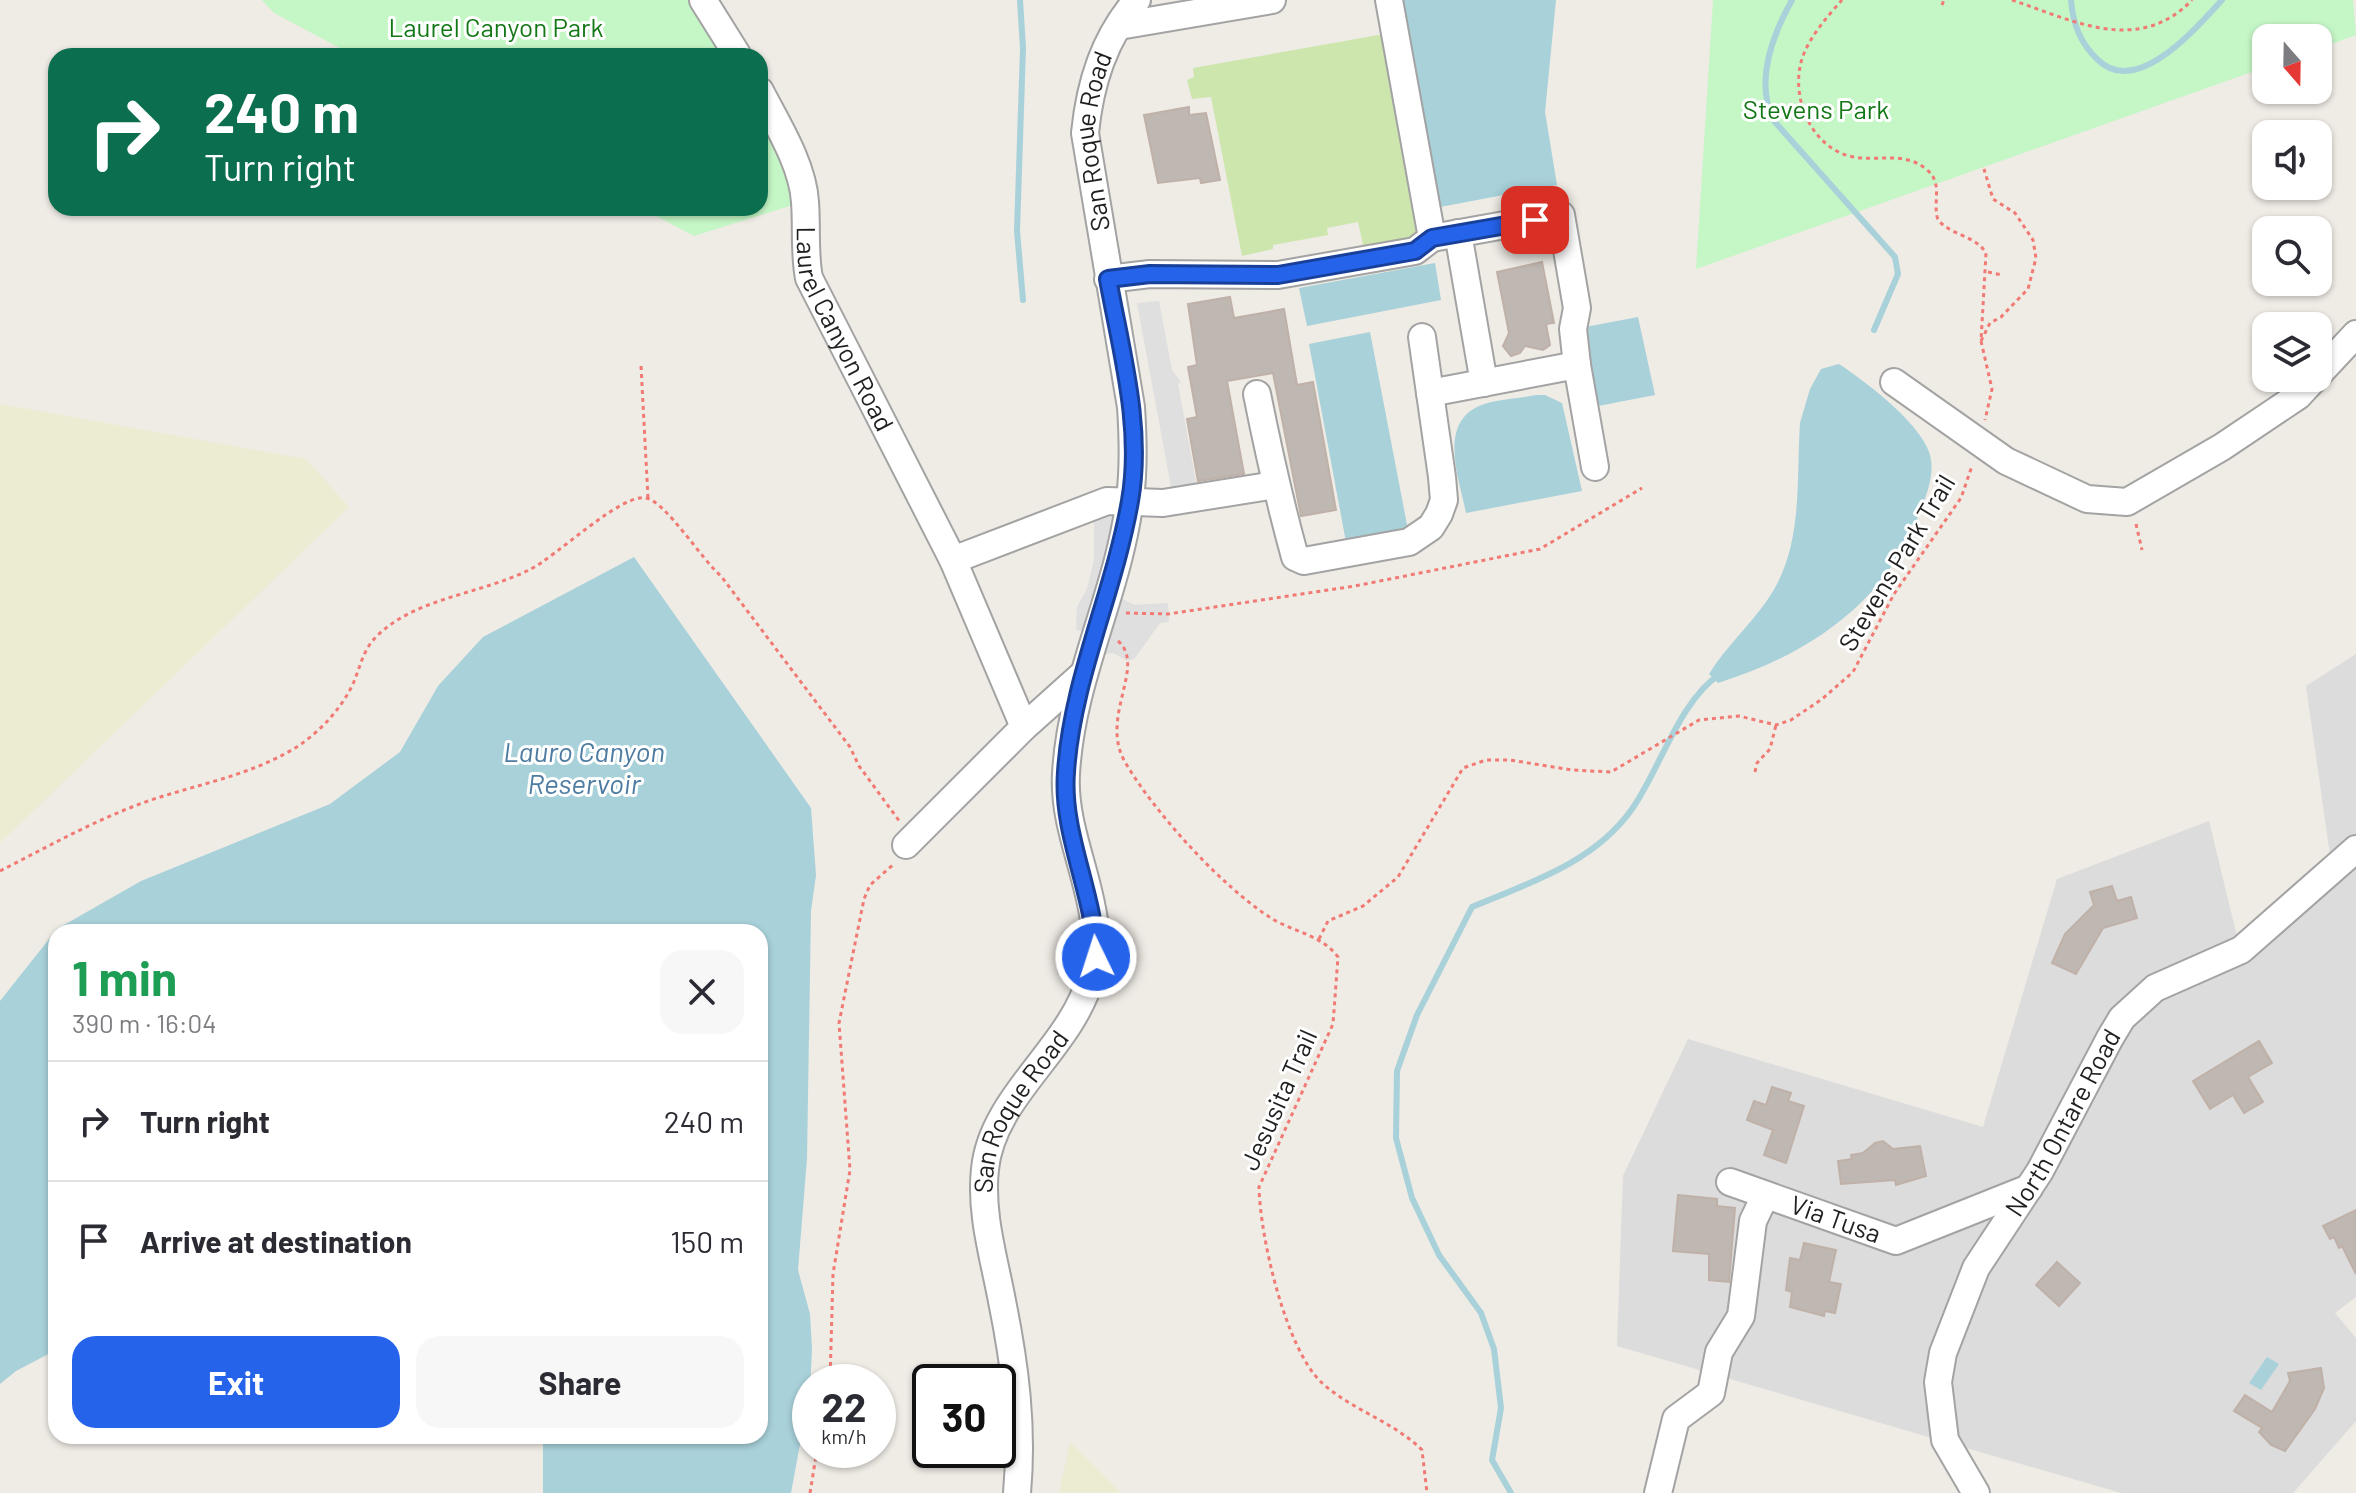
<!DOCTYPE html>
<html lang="en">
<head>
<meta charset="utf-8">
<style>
	:root { --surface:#fff; --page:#f7f7f7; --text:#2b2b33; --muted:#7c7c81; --line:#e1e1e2; --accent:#2563eb }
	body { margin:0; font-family:Barlow,sans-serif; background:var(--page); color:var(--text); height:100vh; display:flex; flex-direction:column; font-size:30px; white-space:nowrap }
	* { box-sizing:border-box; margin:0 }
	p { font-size:26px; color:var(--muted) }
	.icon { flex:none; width:44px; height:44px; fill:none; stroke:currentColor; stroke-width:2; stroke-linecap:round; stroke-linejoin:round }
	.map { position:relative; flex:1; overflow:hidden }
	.sheet { position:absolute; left:48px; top:924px; width:720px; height:520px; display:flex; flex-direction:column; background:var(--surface); border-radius:24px; box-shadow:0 2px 6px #0004 }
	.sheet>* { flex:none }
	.banner { position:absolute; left:48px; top:48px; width:720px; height:168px; border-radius:24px; box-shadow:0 2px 6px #0004; background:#0b6e4f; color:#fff; overflow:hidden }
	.needle { width:52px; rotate:160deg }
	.buttons { position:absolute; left:2252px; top:24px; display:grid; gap:16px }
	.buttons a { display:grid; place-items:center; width:80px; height:80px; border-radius:16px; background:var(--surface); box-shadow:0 2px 6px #0004; font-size:40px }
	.speed { position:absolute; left:792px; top:1364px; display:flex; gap:16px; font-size:40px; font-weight:700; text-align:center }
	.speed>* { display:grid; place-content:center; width:104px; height:104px; border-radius:50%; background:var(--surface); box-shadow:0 2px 6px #0004; line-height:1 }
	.speed small { font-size:20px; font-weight:400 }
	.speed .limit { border:4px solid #111; border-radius:12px; background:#fff; color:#111 }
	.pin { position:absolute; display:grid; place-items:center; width:68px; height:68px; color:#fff; margin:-34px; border-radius:16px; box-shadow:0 4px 12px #0006 }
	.me { position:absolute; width:88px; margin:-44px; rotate:356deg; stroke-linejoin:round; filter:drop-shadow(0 0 6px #0008) }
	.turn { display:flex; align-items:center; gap:28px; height:168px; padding:0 24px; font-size:36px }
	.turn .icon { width:104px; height:104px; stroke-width:2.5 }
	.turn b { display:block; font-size:56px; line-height:68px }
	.round { display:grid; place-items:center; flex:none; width:84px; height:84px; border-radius:24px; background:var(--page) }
	.summary { display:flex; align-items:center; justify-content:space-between; height:136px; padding:0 24px }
	h1 { font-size:48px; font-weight:700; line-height:60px; color:#1e9e55 }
	.action { display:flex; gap:16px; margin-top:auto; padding:16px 24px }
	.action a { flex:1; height:92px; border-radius:24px; background:var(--accent); color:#fff; font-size:32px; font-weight:700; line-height:92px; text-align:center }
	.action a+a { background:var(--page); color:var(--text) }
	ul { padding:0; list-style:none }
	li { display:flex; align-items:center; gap:24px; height:120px; padding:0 24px; border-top:2px solid var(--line) }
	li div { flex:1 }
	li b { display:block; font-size:30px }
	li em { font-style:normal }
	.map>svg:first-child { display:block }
</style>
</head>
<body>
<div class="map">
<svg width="2356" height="1493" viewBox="0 0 2356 1493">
	<rect width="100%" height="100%" fill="#efebe5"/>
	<polygon fill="#dcdcdc" points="2356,654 2356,1297 2335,1313 2356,1338 2356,1421 2293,1493 2121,1493 1617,1346 1623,1176 1688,1039 1983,1127 2057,879 2209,821 2240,949 2332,869 2306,686"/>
	<g fill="#ececd2">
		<polygon points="0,404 306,459 349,507 0,843"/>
		<polygon points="1070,1442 1121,1493 1059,1493"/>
	</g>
	<path fill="#cde6ae" d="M 1384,34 L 1419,230 C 1408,248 1383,246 1364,250 L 1358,222 L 1327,228 L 1328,235 L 1273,245 L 1273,249 L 1242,256 L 1211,97 L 1192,99 L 1187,80 L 1194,77 L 1193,68 Z"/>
	<g fill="#c5f6c6">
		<polygon points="262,0 695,0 730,56 355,56 274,13"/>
		<polygon points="1713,0 2353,0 2356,35 2318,49 2318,38 2266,38 2266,67 1696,269"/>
		<polygon points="760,105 799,203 694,236 641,208 760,208"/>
	</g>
	<g fill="#dfdfdf">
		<polygon points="1159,301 1172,370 1181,382 1178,384 1197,487 1172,492 1137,303"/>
		<polygon points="1118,510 1087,632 1076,630 1077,607 1087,589 1094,560 1094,519"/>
		<polygon points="1118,597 1135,605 1168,603 1169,622 1160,623 1135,658 1128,661 1113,653 1101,655"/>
	</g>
	<g fill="#a8d1da">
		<polygon points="1396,0 1556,0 1545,112 1557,185 1435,208"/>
		<polygon points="1435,263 1441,300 1307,326 1299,288"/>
		<polygon points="1638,317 1655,395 1593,407 1580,328"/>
		<polygon points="1370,332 1408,530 1346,542 1309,344"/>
		<path d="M 1839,364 C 1866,382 1918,421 1929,452 C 1936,471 1927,494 1920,512 C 1886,603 1808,655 1718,683 L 1709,674 C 1725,648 1748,627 1766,602 C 1804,549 1796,485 1800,423 L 1810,389 L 1821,369 Z"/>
		<path d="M 1536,395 L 1545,395 L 1562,403 L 1582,491 L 1466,513 C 1460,482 1439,428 1475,408 C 1491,399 1518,399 1536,395 Z"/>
		<polygon points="634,557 811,808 816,875 811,911 807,1158 798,1270 810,1314 812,1349 810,1390 791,1493 543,1493 543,1436 760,1436 760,932 56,932 56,1350 16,1371 0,1384 0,1001 57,929 141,881 330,804 400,752 438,686 483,637"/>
		<polygon points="2267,1357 2279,1364 2261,1390 2249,1383"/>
	</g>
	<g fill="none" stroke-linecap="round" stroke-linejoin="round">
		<g stroke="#a8d1da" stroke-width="6">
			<polyline points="1020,0 1023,48 1017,231 1023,300"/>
			<path d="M 1792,0 C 1772,36 1754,82 1774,121 L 1895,257 L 1898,274 L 1874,330"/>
			<path d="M 2071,0 C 2073,24 2080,43 2098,60 C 2137,98 2196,28 2222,0"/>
			<path d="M 1511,1493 L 1492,1460 L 1501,1408 L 1494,1349 L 1481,1313 L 1439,1255 L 1412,1198 L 1396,1138 L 1397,1071 L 1417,1015 L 1472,907 C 1529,883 1594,863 1632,809 C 1659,771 1680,700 1719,675"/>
		</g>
	</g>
	<g fill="#bfb7b2" stroke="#c0b1a8" stroke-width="2">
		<polygon points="1189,107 1189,115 1206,113 1220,180 1201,183 1200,178 1158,183 1144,115"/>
		<polygon points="1542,262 1554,323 1546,324 1550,345 1543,350 1525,346 1520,353 1511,356 1503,346 1509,333 1497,272"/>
		<polygon points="1230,297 1234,318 1284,309 1297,385 1313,382 1336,510 1301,516 1273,373 1227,381 1244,474 1198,481 1187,419 1197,417 1188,367 1197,365 1188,304"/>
		<polygon points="2112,886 2117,901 2131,897 2137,918 2103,928 2076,974 2052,963 2065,934 2094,905 2090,892"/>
		<polygon points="2259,1041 2272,1063 2248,1077 2263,1102 2244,1113 2233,1095 2210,1109 2193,1081"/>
		<polygon points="1772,1087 1791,1093 1788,1101 1804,1106 1786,1163 1764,1155 1773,1130 1747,1120 1754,1101 1766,1105"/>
		<polygon points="1883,1141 1893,1149 1920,1146 1926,1176 1896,1185 1895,1180 1841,1184 1838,1161 1852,1159 1851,1155 1863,1153 1875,1143"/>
		<polygon points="1678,1195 1717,1199 1717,1206 1735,1208 1729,1282 1709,1280 1709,1254 1673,1251"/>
		<polygon points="2356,1210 2356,1274 2342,1246 2339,1248 2334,1237 2330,1239 2323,1226"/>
		<polygon points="1804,1243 1836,1250 1829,1282 1841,1284 1835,1313 1825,1311 1824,1316 1790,1307 1792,1292 1786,1290 1790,1258 1800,1260"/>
		<polygon points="2057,1262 2080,1283 2059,1306 2036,1285"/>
		<polygon points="2321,1368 2324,1388 2315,1409 2285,1451 2271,1445 2259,1432 2262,1428 2234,1411 2245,1395 2272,1412 2290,1381 2288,1373"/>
	</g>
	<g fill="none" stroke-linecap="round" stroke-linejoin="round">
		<g stroke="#a3a3a3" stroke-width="30">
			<g id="minor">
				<polyline points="703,0 738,56"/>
				<polyline points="1119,26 1272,0"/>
				<path id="s1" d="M 760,91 C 777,124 803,165 805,202 C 807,228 804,252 809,278 L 953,560"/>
				<polyline points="1458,233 1484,383"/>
				<polyline points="1432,238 1561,215 1577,308 1573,329 1577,365 1595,467"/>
				<polyline points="1108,279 1150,274 1278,275 1415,251 1432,238 1389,0"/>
				<polyline points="1894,382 2006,461 2087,499 2127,502 2222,447 2298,396 2356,334"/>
				<polyline points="1430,393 1577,365"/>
				<path d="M 1257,394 C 1268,449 1280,503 1295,557 L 1304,561 L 1409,542 L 1431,527 L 1439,514 L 1444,500 L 1442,477 L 1422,337"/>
				<polyline points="1024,727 953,560 1107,501 1163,503 1275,485"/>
				<polyline points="906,845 1024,727 1081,676"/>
				<path id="s2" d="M 1730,1182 L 1896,1241 L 2029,1188"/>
				<path id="s3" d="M 1017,1493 C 1023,1427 1015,1365 1002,1301 C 994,1258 980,1213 985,1169 C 992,1096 1072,1048 1091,976 C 1110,908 1062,842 1066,774 C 1071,678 1119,592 1130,498 C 1134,468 1133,437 1131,407 L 1085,133 C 1090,83 1104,38 1137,0"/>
				<polyline points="1658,1493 1676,1419 1711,1393 1719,1352 1741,1316 1753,1221 1765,1196"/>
				<path id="s4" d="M 1976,1493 L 1945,1440 L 1938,1382 L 1943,1353 L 1976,1268 L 2040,1171 L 2110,1038 L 2122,1018 L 2155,988 L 2241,950 L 2356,849"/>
			</g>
		</g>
		<g stroke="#f17a74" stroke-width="3" stroke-dasharray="4 4" stroke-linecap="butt">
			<path d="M 1842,0 C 1826,18 1804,43 1800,67 C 1793,103 1813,146 1849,156 C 1875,163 1903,150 1926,169 C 1944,183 1932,202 1938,220 C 1952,236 1975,235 1986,253 L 1981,341 L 1992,389 L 1985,420"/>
			<path d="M 2012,0 C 2072,20 2138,56 2192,0"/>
			<polyline points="1942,5 1944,0"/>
			<polyline points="1988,272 2002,275"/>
			<polyline points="1981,341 1990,323 2001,317 2028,289 2036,258 2033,240 2015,213 1993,199 1984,169"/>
			<polyline points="641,366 648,498"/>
			<polyline points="2136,524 2142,550"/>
			<polyline points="1126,613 1168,614 1355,586 1540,549 1642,488"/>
			<path d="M 1118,641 C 1147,666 1099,717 1125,762 C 1154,812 1222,887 1271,918 C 1293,932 1322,935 1338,957 L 1333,1024 L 1259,1187 C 1260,1236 1285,1347 1321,1382 C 1351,1410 1393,1421 1422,1450 L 1427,1493"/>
			<polyline points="1755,772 1757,763 1770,749 1776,725"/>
			<path d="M 0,871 C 49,846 97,819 148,801 C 198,784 249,776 295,748 C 319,733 340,710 352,686 C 360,669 362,651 376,637 C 414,598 481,594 529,570 C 556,557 621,493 646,498 C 666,502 702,560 721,576 L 850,747 L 859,766 L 900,822"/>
			<polyline points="1319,939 1328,921 1363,906 1398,877 1463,768 1486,760 1510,760 1572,770 1611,772 1699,720 1739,716 1776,725 1791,720 1822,699 1853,672 1894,594 1961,498 1972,466"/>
			<polyline points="830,1382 833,1274 850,1170 839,1023 864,899 870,885 895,863"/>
			<polyline points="810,1493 817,1450"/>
		</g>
		<use href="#minor" stroke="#fff" stroke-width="26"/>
	</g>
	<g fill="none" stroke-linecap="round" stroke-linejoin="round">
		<g stroke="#184099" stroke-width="20">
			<path id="route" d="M 1096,957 C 1095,894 1061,835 1066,772 C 1072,679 1114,593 1130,501 C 1143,427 1121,351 1108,279 L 1150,274 L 1278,275 L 1415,251 L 1432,238 L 1535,220"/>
		</g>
		<use href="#route" stroke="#2563eb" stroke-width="14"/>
	</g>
	<g text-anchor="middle" stroke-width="6" stroke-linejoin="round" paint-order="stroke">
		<g font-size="26" fill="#127715" stroke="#fff">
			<text x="496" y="37">Laurel Canyon Park</text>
			<text x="1816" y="119">Stevens Park</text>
		</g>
		<g font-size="26" fill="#1f1f1f" stroke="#fff">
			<text dy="9" stroke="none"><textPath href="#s3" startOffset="1400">San Roque Road</textPath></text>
			<text dy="9" stroke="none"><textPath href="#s1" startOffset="256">Laurel Canyon Road</textPath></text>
			<text transform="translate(1897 563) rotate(-59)" y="9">Stevens Park Trail</text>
			<text transform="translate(1279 1100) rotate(-66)" y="9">Jesusita Trail</text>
			<text dy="9" stroke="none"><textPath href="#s3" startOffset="394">San Roque Road</textPath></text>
			<text dy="9" stroke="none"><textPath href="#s4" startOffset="410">North Ontare Road</textPath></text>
			<text dy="9" stroke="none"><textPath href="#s2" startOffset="112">Via Tusa</textPath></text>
		</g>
		<g font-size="28" font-style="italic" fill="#4d7ba1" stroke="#fff">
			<text x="584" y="762">Lauro Canyon<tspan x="584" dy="32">Reservoir</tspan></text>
		</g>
	</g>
</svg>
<div class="buttons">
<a><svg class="needle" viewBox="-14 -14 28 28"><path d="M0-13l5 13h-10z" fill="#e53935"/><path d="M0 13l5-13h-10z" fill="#7c7c81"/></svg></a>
<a><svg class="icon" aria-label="sound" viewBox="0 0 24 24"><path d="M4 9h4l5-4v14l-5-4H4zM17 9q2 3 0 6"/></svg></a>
<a><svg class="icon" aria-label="search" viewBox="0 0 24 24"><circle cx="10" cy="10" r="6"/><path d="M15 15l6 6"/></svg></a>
<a><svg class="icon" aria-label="layers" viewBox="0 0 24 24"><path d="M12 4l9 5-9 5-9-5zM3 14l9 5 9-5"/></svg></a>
</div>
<div class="speed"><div>22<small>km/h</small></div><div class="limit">30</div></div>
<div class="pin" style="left:1535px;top:220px;background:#d93025"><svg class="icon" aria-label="arrive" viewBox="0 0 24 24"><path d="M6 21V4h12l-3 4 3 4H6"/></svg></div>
<svg class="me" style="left:1096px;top:957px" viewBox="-20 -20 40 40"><circle r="17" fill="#2563eb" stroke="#fff" stroke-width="3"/><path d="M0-11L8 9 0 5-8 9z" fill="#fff"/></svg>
<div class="banner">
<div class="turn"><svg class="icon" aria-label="right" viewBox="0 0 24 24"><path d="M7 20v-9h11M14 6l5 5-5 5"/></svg><div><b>240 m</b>Turn right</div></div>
</div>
<section class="sheet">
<div class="summary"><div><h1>1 min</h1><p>390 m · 16:04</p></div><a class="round"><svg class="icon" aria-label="close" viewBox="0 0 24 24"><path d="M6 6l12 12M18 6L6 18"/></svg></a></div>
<ul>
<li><svg class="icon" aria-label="right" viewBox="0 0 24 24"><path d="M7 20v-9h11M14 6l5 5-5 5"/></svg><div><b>Turn right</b></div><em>240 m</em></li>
<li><svg class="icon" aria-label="arrive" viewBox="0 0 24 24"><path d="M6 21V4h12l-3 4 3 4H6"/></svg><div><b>Arrive at destination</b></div><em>150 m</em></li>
</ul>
<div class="action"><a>Exit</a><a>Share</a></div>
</section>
</div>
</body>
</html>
